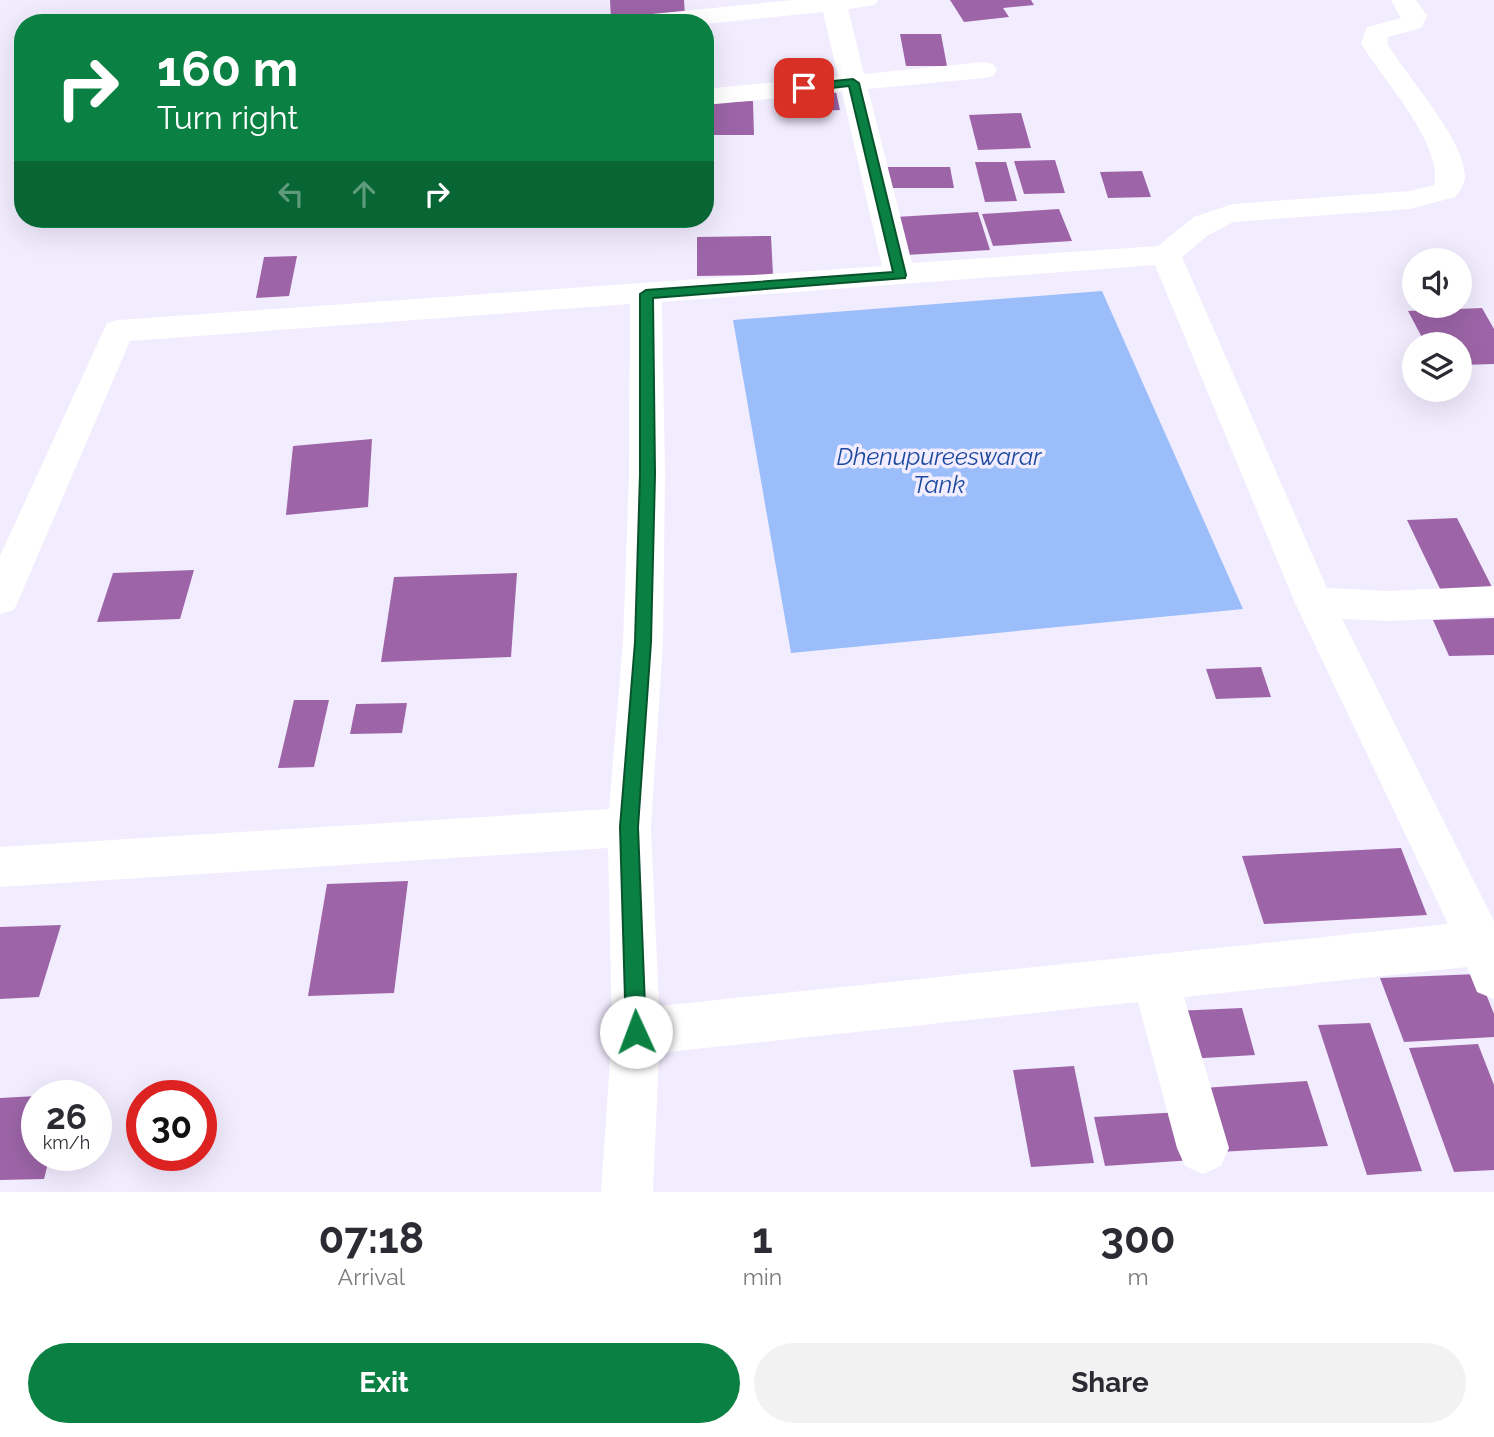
<!DOCTYPE html>
<html lang="en">
<head>
<meta charset="utf-8">
<style>
	:root { --surface:#fff; --page:#f2f2f3; --text:#2b2b33; --muted:#7c7c81; --accent:#0b8043 }
	body { margin:0; font-family:Raleway,sans-serif; background:var(--page); color:var(--text); height:100vh; display:flex; flex-direction:column; font-size:26px; white-space:nowrap }
	* { box-sizing:border-box; margin:0 }
	p { font-size:23px; color:var(--muted) }
	.icon { flex:none; width:38px; height:38px; fill:none; stroke:currentColor; stroke-width:2; stroke-linecap:round; stroke-linejoin:round }
	.map { position:relative; height:1192px; overflow:hidden }
	.drawer { display:flex; flex-direction:column; background:var(--surface); flex:1 }
	.drawer>* { flex:none }
	.hud { position:absolute; left:14px; top:14px; width:700px; height:214px; border-radius:28px; box-shadow:0 7px 28px #0002; background:#0b8043; color:#fff; overflow:hidden }
	.controls { position:absolute; left:1402px; top:248px; display:grid; gap:14px }
	.controls a { display:grid; place-items:center; width:70px; height:70px; border-radius:50%; background:var(--surface); box-shadow:0 7px 28px #0002; font-size:35px }
	.speed { position:absolute; left:21px; top:1080px; display:flex; gap:14px; font-size:35px; font-weight:700; text-align:center }
	.speed>* { display:grid; place-content:center; width:91px; height:91px; border-radius:50%; background:var(--surface); box-shadow:0 7px 28px #0002; line-height:1 }
	.speed small { font-size:18px; font-weight:400 }
	.speed .limit { border:10px solid #d22; background:#fff; color:#111 }
	.pin { position:absolute; display:grid; place-items:center; width:60px; height:60px; color:#fff; margin:-30px; border-radius:14px; box-shadow:0 4px 10px #0006 }
	.me { position:absolute; width:77px; margin:-38px; rotate:358deg; stroke-linejoin:round; filter:drop-shadow(0 0 5px #0008) }
	.turn { display:flex; align-items:center; gap:24px; height:147px; padding:0 28px; font-size:32px }
	.turn .icon { width:91px; height:91px; stroke-width:2.5 }
	.turn b { display:block; font-size:49px; line-height:60px }
	.lanes { display:flex; align-items:center; height:66px; padding:0 28px; background:#0003; justify-content:center; gap:35px; direction:ltr }
	.lanes .off { opacity:.35 }
	.eta { display:flex; justify-content:space-evenly; align-items:center; height:119px; text-align:center }
	.eta b { font-size:42px; font-weight:700; line-height:49px }
	.button { display:flex; gap:14px; margin-top:auto; padding:14px 28px }
	.button a { flex:1; height:80px; border-radius:42px; background:var(--accent); color:#fff; font-size:28px; font-weight:700; line-height:80px; text-align:center }
	.button a+a { background:var(--page); color:var(--text) }
	.map>svg:first-child { display:block }
</style>
</head>
<body>
<div class="map">
<svg width="1494" height="1192" viewBox="0 0 1494 1192">
	<rect width="100%" height="100%" fill="#f2ecff"/>
	<polygon fill="#9bbefa" points="1102,291 1243,609 791,653 733,320"/>
	<g fill="#9d65a8">
		<polygon points="610,0 684,0 685,17 611,20"/>
		<polygon points="950,0 1031,0 1034,5 1003,8 1009,17 964,22"/>
		<polygon points="900,34 941,34 947,66 906,66"/>
		<polygon points="836,92 840,110 789,112 785,94"/>
		<polygon points="753,101 754,135 705,135 705,102"/>
		<polygon points="1021,113 1031,148 978,150 969,115"/>
		<polygon points="1055,160 1065,193 1024,194 1014,161"/>
		<polygon points="975,162 1006,162 1017,201 985,202"/>
		<polygon points="879,167 950,167 954,188 882,188"/>
		<polygon points="1142,171 1151,197 1108,198 1100,172"/>
		<polygon points="1059,209 1072,241 993,246 982,214"/>
		<polygon points="978,212 990,250 906,255 896,217"/>
		<polygon points="771,236 773,275 697,276 697,237"/>
		<polygon points="297,256 289,296 256,298 264,257"/>
		<polygon points="1482,308 1494,329 1494,364 1460,365 1460,345 1426,345 1408,311"/>
		<polygon points="372,439 368,507 286,515 293,446"/>
		<polygon points="1457,518 1494,591 1442,593 1407,520"/>
		<polygon points="194,570 180,619 97,622 113,573"/>
		<polygon points="517,573 511,657 381,662 394,577"/>
		<polygon points="1494,618 1494,655 1449,656 1433,620"/>
		<polygon points="1261,667 1271,697 1216,699 1206,669"/>
		<polygon points="294,700 329,700 314,767 278,768"/>
		<polygon points="407,703 402,733 350,734 356,704"/>
		<polygon points="1401,848 1427,915 1264,924 1242,856"/>
		<polygon points="408,881 394,993 308,996 327,884"/>
		<polygon points="61,925 39,997 0,999 0,927"/>
		<polygon points="1478,974 1494,1014 1494,1037 1404,1042 1380,978"/>
		<polygon points="1242,1008 1255,1055 1187,1059 1175,1011"/>
		<polygon points="1370,1023 1422,1171 1367,1175 1318,1025"/>
		<polygon points="1478,1044 1494,1085 1494,1170 1454,1172 1409,1048"/>
		<polygon points="1074,1066 1094,1163 1031,1167 1013,1070"/>
		<polygon points="1307,1081 1328,1146 1219,1152 1203,1088"/>
		<polygon points="37,1096 37,1155 50,1155 44,1179 0,1180 0,1098"/>
		<polygon points="1181,1112 1193,1160 1105,1166 1094,1117"/>
	</g>
	<g fill="none" stroke-linecap="round" stroke-linejoin="round">
		<path fill="#fff" fill-rule="evenodd" d="M 793,0 L 878,0 L 875,5 L 848,9 L 864,74 L 984,62 L 993,64 L 997,70 L 993,76 L 984,78 L 868,89 L 912,263 L 1158,246 L 1194,217 L 1233,204 L 1410,191 L 1434,185 C 1444,144 1381,78 1361,43 L 1367,27 L 1401,18 L 1391,0 L 1416,0 L 1427,16 L 1421,28 L 1388,37 L 1387,43 C 1406,76 1467,142 1465,178 C 1464,186 1460,191 1455,197 L 1410,209 L 1233,222 L 1207,236 L 1182,257 L 1327,588 L 1390,591 L 1494,586 L 1494,616 L 1390,621 L 1342,619 L 1494,921 L 1494,999 L 1477,992 L 1467,967 L 1184,997 L 1229,1148 L 1221,1166 L 1203,1174 L 1185,1166 L 1177,1148 L 1138,1002 L 659,1053 L 653,1192 L 601,1192 L 612,1032 L 608,848 L 0,887 L 0,847 L 609,809 L 623,642 L 629,474 L 630,304 L 130,341 L 19,599 L 14,610 L 0,614 L 0,556 L 107,323 L 118,320 L 882,266 L 842,92 L 705,105 L 705,89 L 838,76 L 823,12 L 705,24 L 629,23 L 633,18 L 642,15 ZM 1155,265 L 1295,603 L 1448,924 L 659,1006 L 651,827 L 663,642 L 665,474 L 662,302 Z"/>
	</g>
	<polygon fill="#0b8043" stroke="#07532c" stroke-width="2" points="853,79 859,83 906,275 905,278 653,298 655,474 651,642 638,827 646,1032 643,1040 636,1042 629,1040 626,1032 620,827 635,642 640,474 640,294 646,290 893,272 849,86 804,91 798,88 804,84"/>
	<g text-anchor="middle" stroke-width="7" stroke-linejoin="round" paint-order="stroke">
		<g font-size="24" font-style="italic" fill="#1b499e" stroke="#f2ecff">
			<text x="939" y="465">Dhenupureeswarar<tspan x="939" dy="28">Tank</tspan></text>
		</g>
	</g>
</svg>
<div class="controls">
<a><svg class="icon" aria-label="sound" viewBox="0 0 24 24"><path d="M4 9h4l5-4v14l-5-4H4zM17 9q2 3 0 6"/></svg></a>
<a><svg class="icon" aria-label="layers" viewBox="0 0 24 24"><path d="M12 4l9 5-9 5-9-5zM3 14l9 5 9-5"/></svg></a>
</div>
<div class="speed"><div>26<small>km/h</small></div><div class="limit">30</div></div>
<div class="pin" style="left:804px;top:88px;background:#d93025"><svg class="icon" aria-label="arrive" viewBox="0 0 24 24"><path d="M6 21V4h12l-3 4 3 4H6"/></svg></div>
<svg class="me" style="left:636px;top:1032px" viewBox="-20 -20 40 40"><circle r="19" fill="#fff"/><path d="M0-13L10 11 0 6-10 11z" fill="#0b8043"/></svg>
<div class="hud">
<div class="turn"><svg class="icon" aria-label="right" viewBox="0 0 24 24"><path d="M7 20v-9h11M14 6l5 5-5 5"/></svg><div><b>160 m</b>Turn right</div></div>
<div class="lanes"><svg class="icon off" aria-label="left" viewBox="0 0 24 24"><path d="M17 20v-9H6M10 6l-5 5 5 5"/></svg><svg class="icon off" aria-label="ahead" viewBox="0 0 24 24"><path d="M12 20V5M6 11l6-6 6 6"/></svg><svg class="icon" aria-label="right" viewBox="0 0 24 24"><path d="M7 20v-9h11M14 6l5 5-5 5"/></svg></div>
</div>
</div>
<section class="drawer">
<div class="eta">
<div><b>07:18</b><p>Arrival</p></div>
<div><b>1</b><p>min</p></div>
<div><b>300</b><p>m</p></div>
</div>
<div class="button"><a>Exit</a><a>Share</a></div>
</section>
</body>
</html>
